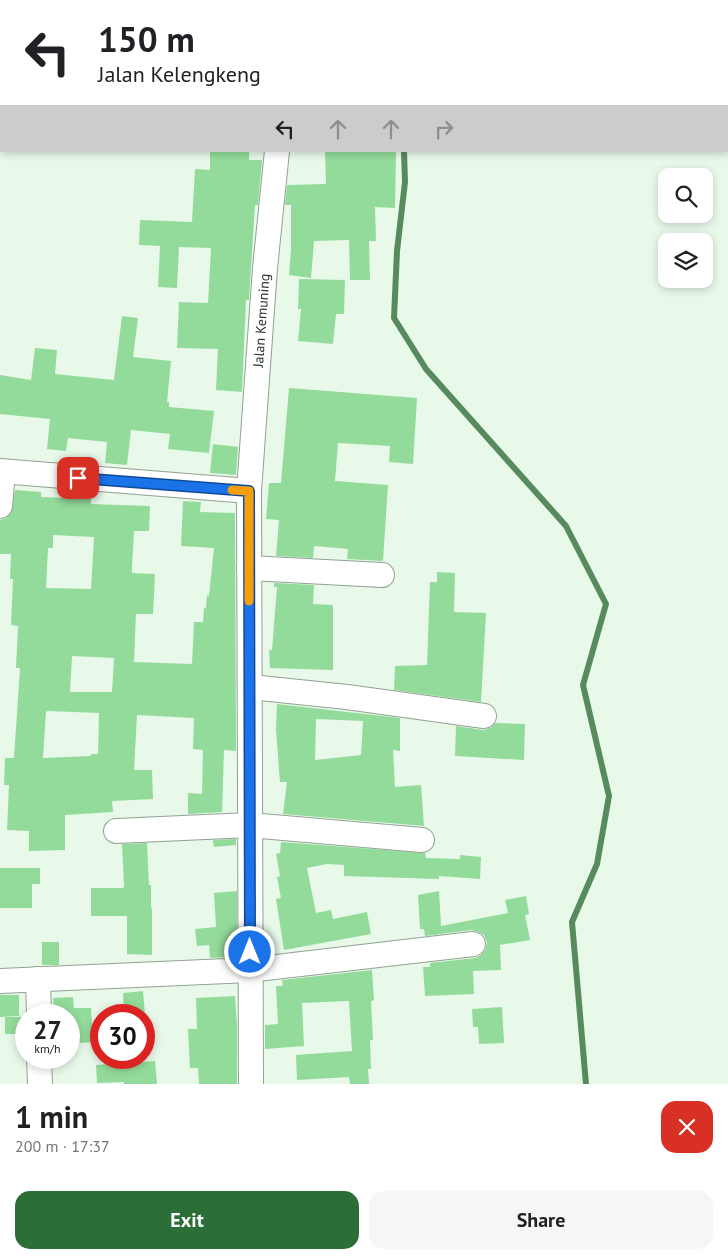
<!DOCTYPE html>
<html lang="en">
<head>
<meta charset="utf-8">
<style>
	:root { --surface:#fff; --page:#f6f6f6; --text:#202124; --muted:#757577; --accent:#2c6e38 }
	body { margin:0; font-family:"PT Sans",sans-serif; background:var(--page); color:var(--text); height:100vh; display:flex; flex-direction:column; font-size:19px; white-space:nowrap }
	* { box-sizing:border-box; margin:0 }
	p { font-size:16px; color:var(--muted) }
	.icon { flex:none; width:28px; height:28px; fill:none; stroke:currentColor; stroke-width:2; stroke-linecap:round; stroke-linejoin:round }
	.map { position:relative; height:1084px; overflow:hidden }
	.drawer { display:flex; flex-direction:column; background:var(--surface); flex:1 }
	.drawer>* { flex:none }
	.guide { position:absolute; left:0px; top:0px; width:729px; height:152px; box-shadow:0 2px 8px #0003; background:#fff; color:var(--text); overflow:hidden }
	.controls { position:absolute; left:658px; top:168px; display:grid; gap:10px }
	.controls a { display:grid; place-items:center; width:55px; height:55px; border-radius:10px; background:var(--surface); box-shadow:0 2px 8px #0003; font-size:25px }
	.speed { position:absolute; left:15px; top:1004px; display:flex; gap:10px; font-size:25px; font-weight:700; text-align:center }
	.speed>* { display:grid; place-content:center; width:65px; height:65px; border-radius:50%; background:var(--surface); box-shadow:0 2px 8px #0003; line-height:1 }
	.speed small { font-size:12px; font-weight:400 }
	.speed .limit { border:8px solid #d22; background:#fff; color:#111 }
	.pin { position:absolute; display:grid; place-items:center; width:42px; height:42px; color:#fff; margin:-21px; border-radius:10px; box-shadow:0 2px 8px #0006 }
	.me { position:absolute; width:55px; margin:-28px; rotate:0deg; stroke-linejoin:round; filter:drop-shadow(0 0 4px #0008) }
	.turn { display:flex; align-items:center; gap:18px; height:105px; padding:0 15px; font-size:22px }
	.turn .icon { width:65px; height:65px; stroke-width:2.5 }
	.turn b { display:block; font-size:35px; line-height:42px }
	.lanes { display:flex; align-items:center; height:48px; padding:0 15px; background:#0003; justify-content:center; gap:25px; direction:ltr }
	.lanes .off { opacity:.35 }
	.round { display:grid; place-items:center; flex:none; width:52px; height:52px; border-radius:15px; background:var(--page) }
	.head { display:flex; align-items:center; justify-content:space-between; height:85px; padding:0 15px }
	h1 { font-size:30px; font-weight:800; line-height:38px }
	.action { display:flex; gap:10px; margin-top:auto; padding:10px 15px }
	.action a { flex:1; height:58px; border-radius:15px; background:var(--accent); color:#fff; font-size:20px; font-weight:800; line-height:58px; text-align:center }
	.action a+a { background:var(--page); color:var(--text) }
	.map>svg:first-child { display:block }
</style>
</head>
<body>
<div class="map">
<svg width="728" height="1084" viewBox="0 0 728 1084">
	<rect width="100%" height="100%" fill="#e8f9e9"/>
	<g fill="none" stroke-linecap="round" stroke-linejoin="round">
		<g stroke="#578b5e" stroke-width="6">
			<polyline points="393,0 393,1"/>
			<polyline points="404,151 405,182 397,251 394,318 426,369 566,526 606,604 583,685 609,796 597,864 572,922 586,1084"/>
		</g>
	</g>
	<g fill="#93db9b" fill-rule="evenodd">
		<polygon points="210,151 249,151 249,160 262,160 258,205 255,205 249,300 246,300 242,392 216,390 218,349 177,348 179,302 208,303 211,248 179,247 177,288 158,287 160,246 139,245 140,220 192,222 195,169 210,170"/>
		<polygon points="325,151 396,151 395,208 375,207 376,241 369,241 370,280 350,280 349,240 314,241 311,278 289,275 291,250 291,205 285,205 287,185 326,184"/>
		<polygon points="299,279 345,280 344,314 336,314 333,344 298,341 301,309 298,309"/>
		<polygon points="122,316 138,318 133,357 171,361 167,402 169,402 169,407 214,411 209,453 168,449 170,434 131,430 127,465 105,463 107,442 68,438 66,451 47,449 50,419 0,414 0,375 31,380 35,348 57,350 55,374 114,380"/>
		<polygon points="289,388 417,398 413,464 389,462 390,446 338,443 335,481 388,485 383,561 347,559 348,549 314,546 313,558 276,556 279,520 266,519 269,483 281,483"/>
		<polygon points="213,444 238,447 236,475 210,473"/>
		<path d="M 15,490 L 41,492 L 41,497 L 91,499 L 91,504 L 150,506 L 149,531 L 134,531 L 132,566 L 132,573 L 155,574 L 153,614 L 136,614 L 134,662 L 192,664 L 194,622 L 203,622 L 204,608 L 206,608 L 207,595 L 209,596 L 214,548 L 181,546 L 183,501 L 201,502 L 200,512 L 235,513 L 236,751 L 224,750 L 222,812 L 188,814 L 188,793 L 202,794 L 203,750 L 193,749 L 194,718 L 137,715 L 134,770 L 152,770 L 153,799 L 112,801 L 113,812 L 65,815 L 65,850 L 29,851 L 29,831 L 7,830 L 9,785 L 4,785 L 5,758 L 14,758 L 20,668 L 16,668 L 18,626 L 11,625 L 13,579 L 10,579 L 11,554 L 0,554 L 0,520 L 6,518 L 11,513 ZM 53,535 L 94,537 L 91,589 L 46,588 L 48,548 L 53,548 ZM 72,656 L 114,658 L 112,692 L 70,692 ZM 48,711 L 99,713 L 98,754 L 91,754 L 91,756 L 43,758 L 46,712 Z"/>
		<polygon points="437,572 455,573 454,612 486,613 481,702 394,690 395,666 427,665 430,582 437,582"/>
		<polygon points="274,583 314,585 313,604 333,605 333,670 270,668 269,650 272,650 277,587 274,587"/>
		<path d="M 277,704 L 400,718 L 400,751 L 393,750 L 395,787 L 421,785 L 424,826 L 283,814 L 287,782 L 280,782 L 276,729 ZM 316,719 L 363,721 L 361,755 L 315,760 Z"/>
		<polygon points="496,723 525,724 524,760 455,756 456,726 483,730 490,728"/>
		<polygon points="236,839 236,845 214,847 213,840"/>
		<polygon points="281,842 425,853 426,858 460,859 460,855 481,857 480,879 439,876 439,879 344,876 344,865 327,864 307,868 316,913 331,910 333,919 367,912 371,934 284,950 276,899 281,898 277,877 280,876 276,854 280,853"/>
		<polygon points="147,843 149,885 151,885 151,907 152,908 152,955 127,954 127,916 91,916 91,888 123,888 124,886 122,844"/>
		<polygon points="0,868 40,868 40,884 32,884 32,908 0,908"/>
		<polygon points="237,891 237,955 227,956 227,957 210,958 209,945 197,946 195,929 216,927 214,893"/>
		<polygon points="439,891 441,926 508,913 505,900 526,896 529,914 525,915 530,940 500,945 501,970 473,971 474,994 425,996 423,967 430,967 430,963 475,958 481,955 485,950 487,943 484,935 479,932 472,930 425,936 424,929 420,929 418,895"/>
		<rect x="42" y="942" width="17" height="23"/>
		<polygon points="372,970 374,1000 371,1001 373,1040 370,1040 371,1069 368,1069 369,1084 350,1084 349,1077 297,1080 296,1055 352,1051 349,1001 302,1003 304,1046 265,1049 265,1025 278,1024 276,986 283,986 282,980"/>
		<polygon points="143,991 145,1015 124,1015 123,993"/>
		<polygon points="0,995 19,995 19,1016 0,1017"/>
		<polygon points="235,996 237,1026 237,1084 199,1084 198,1068 190,1068 188,1029 197,1029 196,998"/>
		<polygon points="73,997 74,1008 91,1008 93,1042 69,1044 69,1015 54,1015 53,998"/>
		<polygon points="502,1007 504,1043 479,1044 478,1027 473,1027 472,1009"/>
		<rect x="5" y="1017" width="20" height="17"/>
		<polygon points="155,1061 157,1084 124,1084 124,1082 97,1083 96,1065"/>
	</g>
	<g fill="none" stroke-linecap="round" stroke-linejoin="round">
		<g stroke="#91a293" stroke-width="15">
			<polyline id="service" points="703,1 703,0"/>
		</g>
		<g stroke="#91a293" stroke-width="26">
			<g id="minor">
				<polyline points="299,1 299,0"/>
				<polyline points="347,1 347,0"/>
				<polyline points="0,471 249,491"/>
				<polyline points="0,506 3,472"/>
				<polyline points="249,568 382,575"/>
				<polyline points="250,687 347,697 484,716"/>
				<polyline points="116,831 250,825 422,840"/>
				<polyline points="38,979 39,1015"/>
				<polyline points="0,981 250,970 473,944"/>
				<polyline points="39,1058 40,1084"/>
				<path id="s1" d="M 251,1084 L 249,491 L 265,268 L 277,151"/>
			</g>
		</g>
		<use href="#service" stroke="#fff" stroke-width="12"/>
		<use href="#minor" stroke="#fff" stroke-width="24"/>
	</g>
	<g fill="none" stroke-linecap="round" stroke-linejoin="round">
		<g stroke="#114b97" stroke-width="12">
			<polyline id="route" points="78,478 249,491 250,952"/>
		</g>
		<use href="#route" stroke="#1a73e8" stroke-width="9"/>
		<polyline stroke="#f59e0b" stroke-width="9" points="232,490 249,491 249,601"/>
	</g>
	<g text-anchor="middle" stroke-width="4" stroke-linejoin="round" paint-order="stroke">
		<g font-size="14" fill="#2b312b" stroke="#e8f9e9">
			<text dy="5" stroke="none"><textPath href="#s1" startOffset="764">Jalan Kemuning</textPath></text>
		</g>
	</g>
</svg>
<div class="controls">
<a><svg class="icon" aria-label="search" viewBox="0 0 24 24"><circle cx="10" cy="10" r="6"/><path d="M15 15l6 6"/></svg></a>
<a><svg class="icon" aria-label="layers" viewBox="0 0 24 24"><path d="M12 4l9 5-9 5-9-5zM3 14l9 5 9-5"/></svg></a>
</div>
<div class="speed"><div>27<small>km/h</small></div><div class="limit">30</div></div>
<div class="pin" style="left:78px;top:478px;background:#d93025"><svg class="icon" aria-label="arrive" viewBox="0 0 24 24"><path d="M6 21V4h12l-3 4 3 4H6"/></svg></div>
<svg class="me" style="left:250px;top:952px" viewBox="-20 -20 40 40"><circle r="17" fill="#1a73e8" stroke="#fff" stroke-width="3"/><path d="M0-11L8 9 0 5-8 9z" fill="#fff"/></svg>
<div class="guide">
<div class="turn"><svg class="icon" aria-label="left" viewBox="0 0 24 24"><path d="M17 20v-9H6M10 6l-5 5 5 5"/></svg><div><b>150 m</b>Jalan Kelengkeng</div></div>
<div class="lanes"><svg class="icon" aria-label="left" viewBox="0 0 24 24"><path d="M17 20v-9H6M10 6l-5 5 5 5"/></svg><svg class="icon off" aria-label="ahead" viewBox="0 0 24 24"><path d="M12 20V5M6 11l6-6 6 6"/></svg><svg class="icon off" aria-label="ahead" viewBox="0 0 24 24"><path d="M12 20V5M6 11l6-6 6 6"/></svg><svg class="icon off" aria-label="right" viewBox="0 0 24 24"><path d="M7 20v-9h11M14 6l5 5-5 5"/></svg></div>
</div>
</div>
<section class="drawer">
<div class="head"><div><h1>1 min</h1><p>200 m · 17:37</p></div><a class="round" style="background:#d93025;color:#fff"><svg class="icon" aria-label="close" viewBox="0 0 24 24"><path d="M6 6l12 12M18 6L6 18"/></svg></a></div>
<div class="action"><a>Exit</a><a>Share</a></div>
</section>
</body>
</html>
